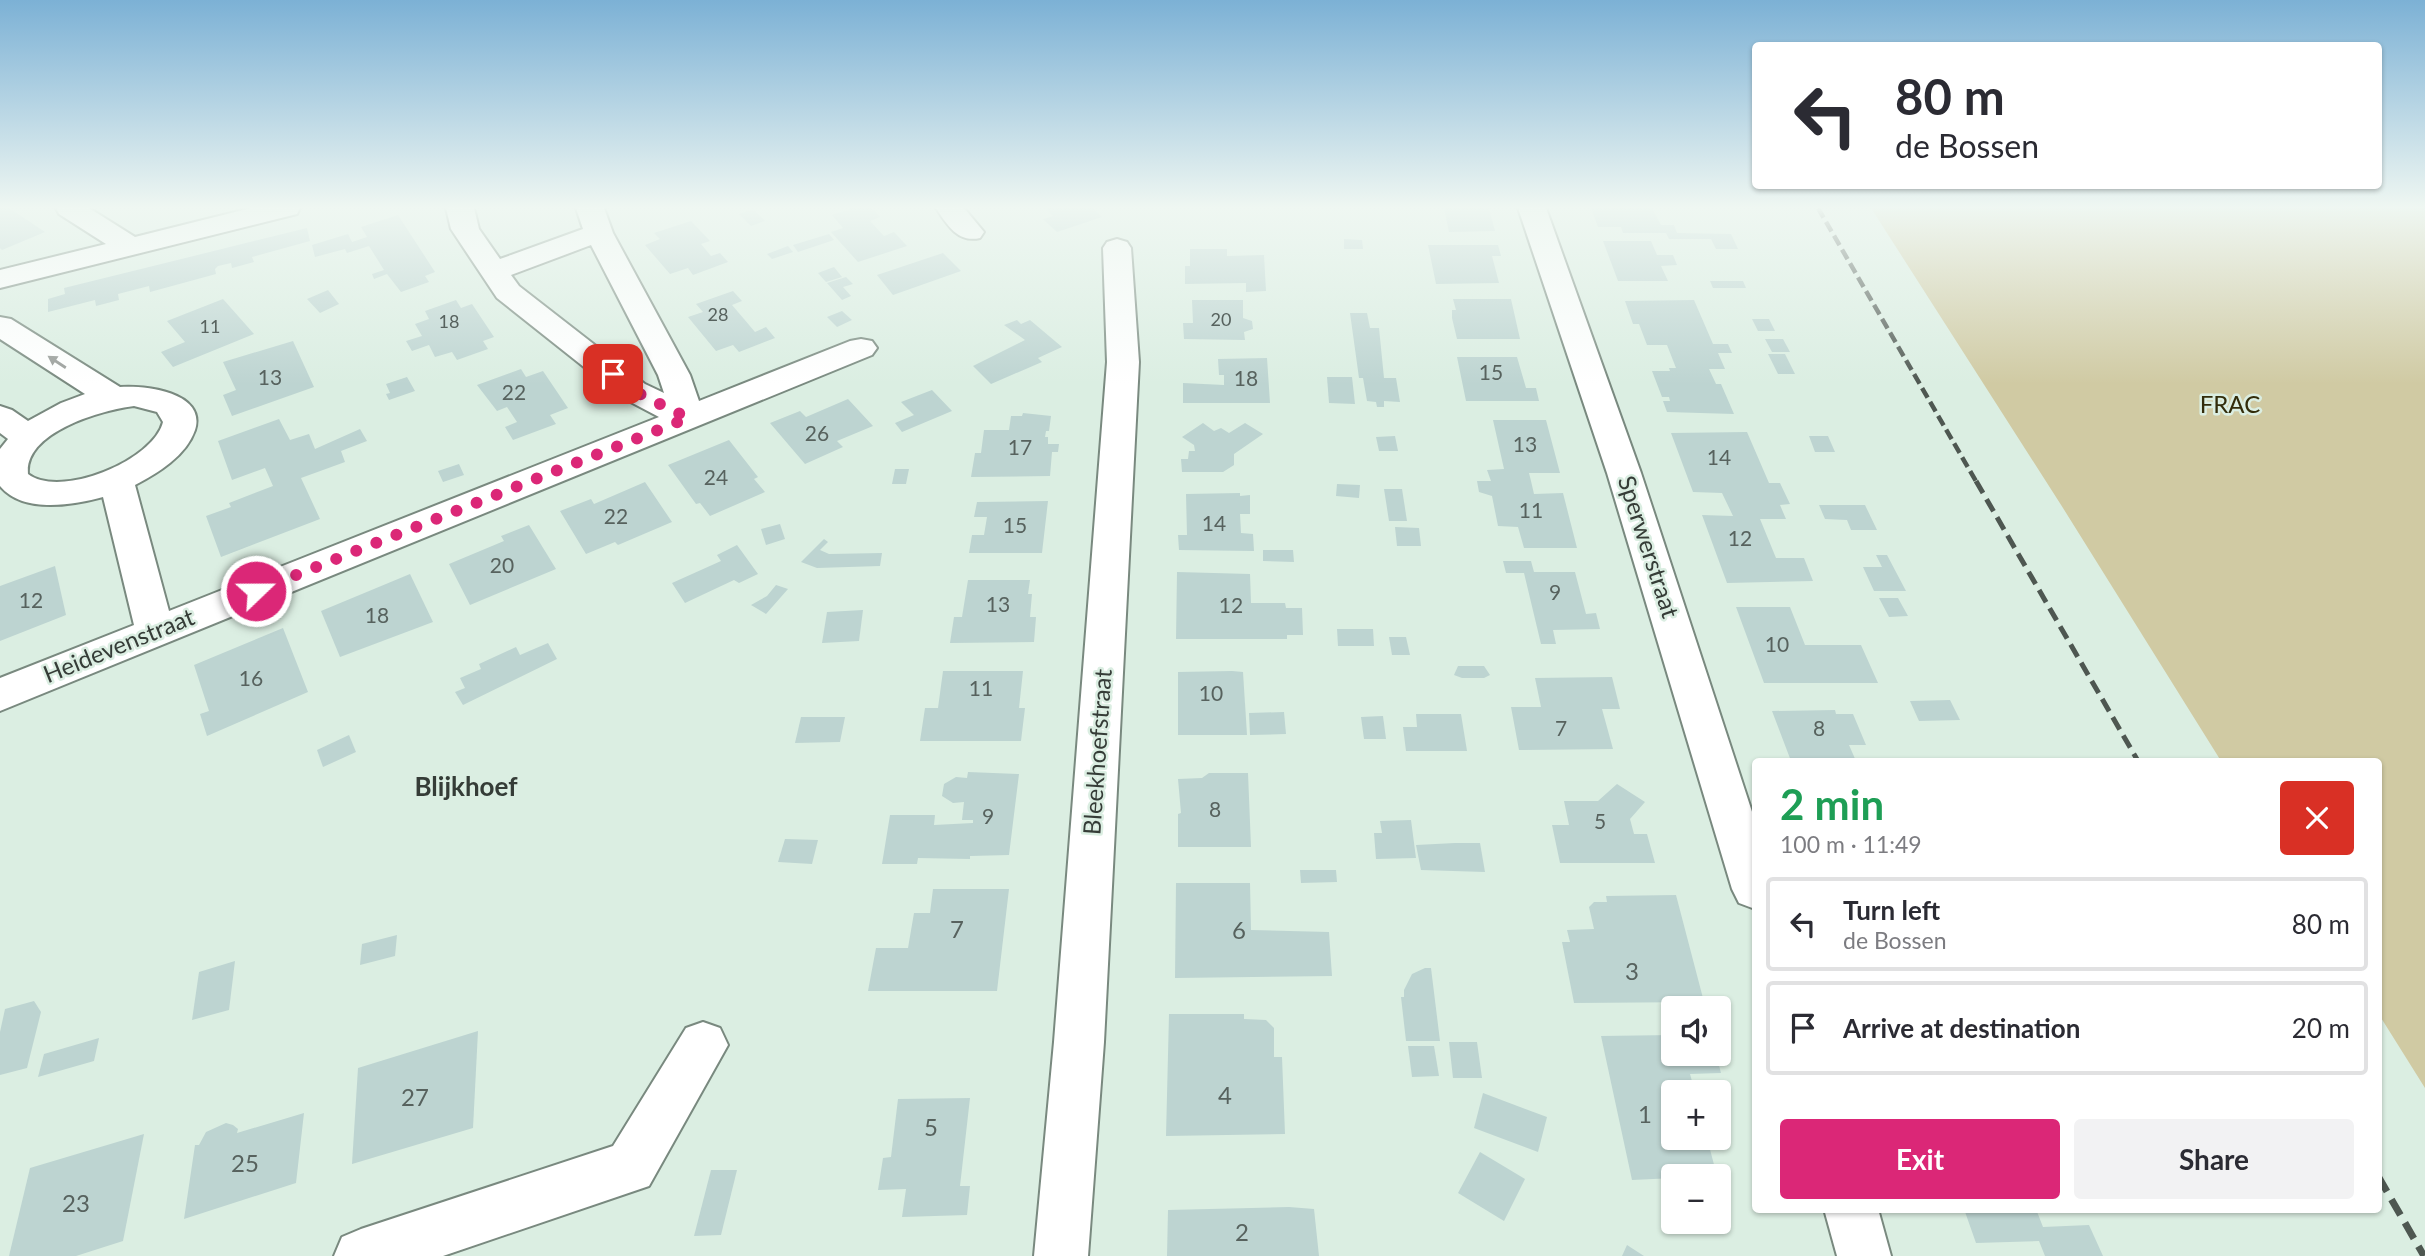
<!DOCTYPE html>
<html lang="en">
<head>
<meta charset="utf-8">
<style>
	:root { --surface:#fff; --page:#f2f2f3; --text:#2b2b33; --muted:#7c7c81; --line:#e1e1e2; --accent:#db2777 }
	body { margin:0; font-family:Lato,sans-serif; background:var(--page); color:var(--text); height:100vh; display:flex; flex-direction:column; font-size:26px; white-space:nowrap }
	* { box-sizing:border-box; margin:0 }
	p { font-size:23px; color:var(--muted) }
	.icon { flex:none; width:38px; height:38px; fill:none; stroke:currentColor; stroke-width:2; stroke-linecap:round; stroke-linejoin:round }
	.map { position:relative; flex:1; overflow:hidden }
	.drawer { position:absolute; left:1752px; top:758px; width:630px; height:455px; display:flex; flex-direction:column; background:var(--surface); border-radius:7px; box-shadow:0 2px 5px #0004 }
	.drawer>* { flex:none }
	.top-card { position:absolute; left:1752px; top:42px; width:630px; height:147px; border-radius:7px; box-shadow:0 2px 5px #0004; background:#fff; color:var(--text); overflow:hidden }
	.tools { position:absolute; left:1661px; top:996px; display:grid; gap:14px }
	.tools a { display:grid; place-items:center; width:70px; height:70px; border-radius:7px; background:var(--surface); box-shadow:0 2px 5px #0004; font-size:35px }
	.pin { position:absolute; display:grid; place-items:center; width:60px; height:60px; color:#fff; margin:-30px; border-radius:14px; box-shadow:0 4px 10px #0006 }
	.me { position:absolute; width:77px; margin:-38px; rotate:68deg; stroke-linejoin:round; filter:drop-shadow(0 0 5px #0008) }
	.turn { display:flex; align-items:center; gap:24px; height:147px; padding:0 28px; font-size:32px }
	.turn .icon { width:91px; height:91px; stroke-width:2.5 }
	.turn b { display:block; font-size:49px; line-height:60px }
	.round { display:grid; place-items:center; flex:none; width:74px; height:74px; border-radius:7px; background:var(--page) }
	.overview { display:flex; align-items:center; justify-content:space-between; height:119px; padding:0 28px }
	h1 { font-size:42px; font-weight:700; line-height:52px; color:#1e9e55 }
	.button { display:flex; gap:14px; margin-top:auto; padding:14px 28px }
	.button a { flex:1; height:80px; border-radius:7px; background:var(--accent); color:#fff; font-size:28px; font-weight:700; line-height:80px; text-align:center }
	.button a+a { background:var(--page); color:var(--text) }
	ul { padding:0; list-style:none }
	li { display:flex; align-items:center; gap:21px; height:94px; margin:0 14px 10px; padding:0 14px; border:4px solid var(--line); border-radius:7px }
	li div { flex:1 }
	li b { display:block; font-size:26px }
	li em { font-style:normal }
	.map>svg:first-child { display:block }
</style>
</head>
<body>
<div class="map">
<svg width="2425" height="1256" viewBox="0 0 2425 1256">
	<rect width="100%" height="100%" fill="#dbeee2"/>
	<polygon fill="#d0caa3" points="2425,208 2425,1088 2378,1013 2378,761 2221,761 2063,508 1871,208"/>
	<g fill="#bdd4d1">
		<polygon points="0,208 9,208 45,232 2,250 0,248"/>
		<polygon points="853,208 872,208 880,217 870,221 884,236 894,232 907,246 858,262 831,232 843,228 832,215"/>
		<polygon points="1045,208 1093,208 1102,217 1057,232 1043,219 1053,216"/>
		<polygon points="1444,208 1489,208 1495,231 1449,232"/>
		<polygon points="1591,208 1652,208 1661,225 1674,225 1677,233 1731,234 1738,249 1716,249 1711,239 1669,239 1666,233 1623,233 1621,227 1598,227"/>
		<polygon points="753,209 765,221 751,226 739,214"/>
		<polygon points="398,215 435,272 425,276 429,282 401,292 387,274 374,279 372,274 384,270 369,246 347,253 345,249 315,257 312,245 348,234 352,242 367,237 361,227"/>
		<polygon points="691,221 710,241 701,244 711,256 720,253 728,262 693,275 688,268 670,274 645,245 660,239 654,233"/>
		<polygon points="307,228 310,241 252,257 254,262 232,268 231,263 218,266 215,269 216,274 150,292 149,286 118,294 119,300 96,306 95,300 48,312 48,299 65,294 64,288"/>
		<polygon points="829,234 834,240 798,252 793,245"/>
		<polygon points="1344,239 1362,240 1363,249 1344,249"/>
		<polygon points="1603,241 1651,241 1657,255 1673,255 1677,265 1661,266 1668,281 1618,281"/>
		<polygon points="1428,245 1498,245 1501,256 1492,256 1499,283 1436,284"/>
		<polygon points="788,246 793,252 772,259 767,254"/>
		<polygon points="1190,249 1227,249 1227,256 1264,255 1266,291 1246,292 1246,283 1185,284 1185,266 1190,266"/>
		<polygon points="943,253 961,271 893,295 877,275"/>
		<polygon points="834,267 842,277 826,282 818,273"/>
		<polygon points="846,277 853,284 843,287 851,296 842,300 827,283"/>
		<polygon points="1710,281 1743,281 1746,288 1713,288"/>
		<polygon points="328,290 339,304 320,313 307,299"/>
		<polygon points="733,291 742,301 732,305 744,319 755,332 766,327 775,338 739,352 733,345 716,351 688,317 703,312 696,304"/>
		<polygon points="223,299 254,334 173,367 161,352 185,342 167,321"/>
		<polygon points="1453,299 1511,299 1520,339 1457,339 1452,318 1452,310 1456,310"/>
		<polygon points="456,300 461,308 472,304 494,337 483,341 488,349 457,360 452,352 435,357 429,345 412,351 406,341 422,336 415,324 429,319 425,311"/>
		<polygon points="1192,300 1243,300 1243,318 1252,321 1253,329 1244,332 1245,340 1184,339 1183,323 1193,323"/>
		<polygon points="1694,300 1713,344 1728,344 1732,353 1718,353 1725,369 1709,369 1716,384 1721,384 1734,414 1667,412 1663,401 1670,401 1669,397 1662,397 1652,371 1670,371 1669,368 1676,368 1667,345 1647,345 1639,324 1633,324 1625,301"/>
		<polygon points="842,311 852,320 837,327 827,317"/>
		<polygon points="1350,313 1367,313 1370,328 1379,328 1384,378 1396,378 1400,402 1384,401 1384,407 1377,407 1376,402 1367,401 1363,378 1359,378"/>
		<polygon points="1752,319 1769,319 1775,331 1758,331"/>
		<polygon points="1017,320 1021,324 1030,320 1062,347 1038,358 1042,362 991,384 973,366 1025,340 1004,325"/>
		<polygon points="1765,339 1783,339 1790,352 1772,352"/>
		<polygon points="293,341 314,387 232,416 223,395 236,390 223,362"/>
		<polygon points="1768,354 1785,354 1795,374 1778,374"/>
		<polygon points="1457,357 1517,357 1526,388 1536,388 1539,401 1466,401"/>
		<polygon points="1267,358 1270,403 1183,403 1183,383 1224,385 1224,375 1219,375 1218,359"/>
		<polygon points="521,369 526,377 543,371 568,408 550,415 556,424 513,440 505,427 517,422 507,407 497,411 477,385"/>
		<polygon points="407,377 415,391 389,400 386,394 390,393 386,384"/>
		<polygon points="1327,377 1352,377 1355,404 1329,403"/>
		<polygon points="932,390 952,411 902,432 895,423 914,415 901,402"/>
		<polygon points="848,399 873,426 837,441 843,447 805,464 770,423 800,411 806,417"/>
		<polygon points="1023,413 1051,416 1049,431 1046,431 1045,437 1048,437 1048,444 1059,444 1058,452 1052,452 1050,476 971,477 975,453 981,453 984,430 1009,430 1011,416 1022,416"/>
		<polygon points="279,419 290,440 309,434 315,449 360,429 367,441 341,451 345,462 301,478 320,519 221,557 206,516 231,507 229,503 273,486 265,468 232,480 218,441"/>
		<polygon points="1493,420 1546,420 1560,473 1529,473 1531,481 1534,494 1563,493 1577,548 1524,548 1518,527 1498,526 1492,496 1479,492 1477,481 1491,481 1487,470 1504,469"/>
		<polygon points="1203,423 1214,431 1221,428 1229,433 1245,423 1263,434 1234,454 1234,465 1223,472 1182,472 1181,459 1188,459 1189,451 1195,451 1194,445 1182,437"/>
		<polygon points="1747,432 1769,483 1780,483 1790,504 1780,505 1786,519 1760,519 1776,558 1804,558 1813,581 1727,583 1702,515 1733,516 1722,493 1693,492 1671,433"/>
		<polygon points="1395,436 1398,451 1379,451 1376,437"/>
		<polygon points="1809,436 1828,436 1835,452 1815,452"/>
		<polygon points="729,440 758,477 754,479 765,492 710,516 700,503 696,504 668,465"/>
		<polygon points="459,464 464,475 443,482 438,471"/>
		<polygon points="895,469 909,469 906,484 892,484"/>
		<polygon points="645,482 672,522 618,545 615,542 586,554 560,511 591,499 594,504"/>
		<polygon points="1337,484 1360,485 1359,498 1336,496"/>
		<polygon points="1384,489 1402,489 1407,521 1389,521"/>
		<polygon points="1240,493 1240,496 1250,495 1250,514 1240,514 1241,533 1253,534 1254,551 1179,550 1178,535 1187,535 1186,494"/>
		<polygon points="1048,501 1042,553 969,553 972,535 984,535 987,517 974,517 977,502"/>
		<polygon points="1819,505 1865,505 1877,530 1851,530 1847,520 1825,519"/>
		<polygon points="780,524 785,539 766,545 761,529"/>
		<polygon points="529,525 556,569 470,605 449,564 504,541 501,536"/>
		<polygon points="1395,527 1419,528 1421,546 1397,546"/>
		<polygon points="824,539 828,542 820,550 829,554 882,553 880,566 817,568 801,562"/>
		<polygon points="737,545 758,574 739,583 734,580 685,603 672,583 721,561 717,555"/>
		<polygon points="1263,550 1293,550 1294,562 1263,561"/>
		<polygon points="1876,555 1887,555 1906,591 1874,591 1863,567 1882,567"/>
		<polygon points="1503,561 1531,561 1534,572 1575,572 1586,614 1596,613 1600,629 1553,630 1556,644 1541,644 1524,573 1506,573"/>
		<polygon points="55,566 66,615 0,641 0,586"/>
		<polygon points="1177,572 1250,574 1251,603 1285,603 1286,608 1302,608 1303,635 1287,635 1287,639 1176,639"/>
		<polygon points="410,574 433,622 340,657 321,611"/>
		<polygon points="968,580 1030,580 1028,594 1032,594 1030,617 1036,617 1034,642 950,643 954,617 962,617"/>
		<polygon points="776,585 788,589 766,614 751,605 767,596"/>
		<polygon points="1879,598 1898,598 1908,616 1889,617"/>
		<polygon points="1736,607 1790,607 1805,645 1861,645 1878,683 1764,683"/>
		<polygon points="863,610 859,641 822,643 827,612"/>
		<polygon points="283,628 308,692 207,736 200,714 209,711 194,665"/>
		<polygon points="1337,629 1373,629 1374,646 1338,646"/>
		<polygon points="1389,637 1406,637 1410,655 1392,655"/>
		<polygon points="548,643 557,659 463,705 455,692 465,688 460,678 481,669 479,664 516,647 520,655"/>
		<polygon points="1458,666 1484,666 1490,675 1484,678 1462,678 1454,675"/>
		<polygon points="943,671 1023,671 1019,708 1025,708 1021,741 920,741 925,708 938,708"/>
		<polygon points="1232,671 1243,672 1247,735 1178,735 1178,672"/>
		<polygon points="1612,677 1620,709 1602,709 1613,749 1519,750 1511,707 1541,707 1535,678"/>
		<polygon points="1950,700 1960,720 1919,721 1910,701"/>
		<polygon points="1835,710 1836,714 1853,714 1866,745 1849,745 1856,761 1791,761 1772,711"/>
		<polygon points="1284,712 1286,734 1250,735 1249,713"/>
		<polygon points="1416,714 1461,714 1467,751 1406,751 1403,727 1417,727"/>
		<polygon points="1383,716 1386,739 1364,739 1361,717"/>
		<polygon points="801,717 845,717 840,742 795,743"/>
		<polygon points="349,735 356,752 323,767 317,750"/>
		<polygon points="968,772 1019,774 1009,855 970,856 970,859 918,858 917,864 882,864 890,815 935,815 934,825 973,823 973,820 962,820 964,802 953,803 942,796 944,784 956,777 967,778"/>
		<polygon points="1209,773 1248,773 1251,847 1178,847 1178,814 1181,813 1178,779 1202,778"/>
		<polygon points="1617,784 1645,802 1630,819 1634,834 1647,834 1655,863 1560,863 1552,825 1569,825 1564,801 1598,801"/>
		<polygon points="1411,820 1416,858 1376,859 1374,833 1382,833 1380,821"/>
		<polygon points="785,839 818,840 812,864 778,862"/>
		<polygon points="1455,843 1480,843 1485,872 1421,870 1416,845"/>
		<polygon points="1300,870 1336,870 1337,882 1301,883"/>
		<polygon points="1176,883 1250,883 1251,930 1329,932 1332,976 1175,978"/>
		<polygon points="933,889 1009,889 997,991 868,991 876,948 908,948 914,913 930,913"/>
		<polygon points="1676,895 1704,1002 1574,1003 1562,942 1570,942 1567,930 1594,929 1589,907 1594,902 1607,902 1606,896"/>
		<polygon points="397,935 395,956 360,965 362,944"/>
		<polygon points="235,961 229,1010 192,1020 199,972"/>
		<polygon points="1425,968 1431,968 1440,1041 1406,1041 1401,997 1404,997 1404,990 1412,974"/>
		<polygon points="34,1001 41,1012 27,1068 0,1075 0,1032 5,1009"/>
		<polygon points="1169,1014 1244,1014 1244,1019 1266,1020 1274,1028 1274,1057 1282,1057 1285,1134 1166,1136"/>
		<polygon points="478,1031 473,1128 352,1164 358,1068"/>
		<polygon points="1673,1035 1673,1054 1716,1054 1721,1073 1690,1074 1695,1092 1673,1092 1673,1138 1707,1138 1717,1176 1632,1180 1601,1036"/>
		<polygon points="99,1038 94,1061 38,1077 44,1054"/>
		<polygon points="1449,1042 1477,1042 1482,1078 1453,1078"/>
		<polygon points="1408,1046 1434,1046 1439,1076 1412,1077"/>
		<polygon points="1483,1093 1547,1117 1538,1152 1474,1128"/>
		<polygon points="970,1098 960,1186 970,1186 967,1215 902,1217 906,1189 878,1190 883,1158 891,1157 898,1099"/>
		<polygon points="304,1113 296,1183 184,1219 195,1145 199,1145 206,1132 226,1123 233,1125 238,1129 237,1133"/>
		<polygon points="144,1134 123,1241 76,1256 9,1256 30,1168"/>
		<polygon points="1480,1152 1525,1179 1504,1221 1458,1193"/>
		<polygon points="711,1170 737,1170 721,1235 694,1236"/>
		<polygon points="1289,1207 1314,1209 1319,1256 1167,1256 1168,1210"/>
		<polygon points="1964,1209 2036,1209 2043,1227 2089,1225 2103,1256 2045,1256 2039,1241 1976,1243"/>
		<polygon points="1627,1245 1644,1256 1622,1256"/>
	</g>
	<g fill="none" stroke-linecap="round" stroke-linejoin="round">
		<g stroke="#79897f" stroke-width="4">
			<g id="minor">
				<polygon points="56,208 89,208 135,237 251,208 300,208 297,214 0,288 0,270 106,244 59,214"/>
				<path d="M 446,208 L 474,208 L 479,229 L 500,259 L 583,229 L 576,208 L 604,208 L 613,233 L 690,375 L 699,401 L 850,341 L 861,339 L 872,341 L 877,348 L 872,355 L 0,711 L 0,678 L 134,625 L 103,497 C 73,505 23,514 0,486 L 0,449 L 8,439 L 0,433 L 0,406 L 12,410 L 28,421 L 61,403 L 85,394 L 0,339 L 0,317 L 11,319 L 120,387 C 144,385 207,392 195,430 C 186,456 158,473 135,485 L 169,611 L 659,417 L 623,398 L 497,298 L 451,229 ZM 591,245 L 658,375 L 664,393 L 645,384 L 519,286 L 511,275 ZM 134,406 L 157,412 L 163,422 C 154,460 61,499 28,474 C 24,432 102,410 134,406 Z"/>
				<path d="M 936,208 L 964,208 L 984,232 L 980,238 C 958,243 947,225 936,208 Z"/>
				<polygon points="1518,208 1546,208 1641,473 1755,821 1755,909 1739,903 1732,889 1607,473"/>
				<polygon points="1117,239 1127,242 1131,248 1139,362 1104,1042 1088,1256 1034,1256 1054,1042 1107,362 1103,248 1107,242"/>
				<polygon points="703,1022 720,1028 728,1045 649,1186 443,1256 334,1256 342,1237 361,1229 613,1146 686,1028"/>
				<polygon points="1824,1209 1878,1209 1891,1256 1837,1256"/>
			</g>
		</g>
		<use href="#minor" fill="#fff" fill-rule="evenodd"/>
		<polyline stroke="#4e5751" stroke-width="4.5" stroke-dasharray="11 5" stroke-linecap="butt" points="1818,208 1977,483"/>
		<polyline stroke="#4e5751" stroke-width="5" stroke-dasharray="14 7" stroke-linecap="butt" points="1976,481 2138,761"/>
		<polyline stroke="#4e5751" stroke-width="7" stroke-dasharray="18 9" stroke-linecap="butt" points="2378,1176 2424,1256"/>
	</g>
	<defs><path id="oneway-solid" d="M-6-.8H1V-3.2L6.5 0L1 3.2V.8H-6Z" transform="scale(1.75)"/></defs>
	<use fill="#9a9e9b" href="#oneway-solid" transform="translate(57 362) rotate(-147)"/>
	<linearGradient id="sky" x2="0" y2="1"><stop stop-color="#7cb1d5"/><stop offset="0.54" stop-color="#eff7f2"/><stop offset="1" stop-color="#eff7f2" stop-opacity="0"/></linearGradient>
	<rect width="2425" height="384" fill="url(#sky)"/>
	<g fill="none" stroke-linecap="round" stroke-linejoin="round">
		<polyline stroke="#db2777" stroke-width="12" stroke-dasharray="0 21.6" points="256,591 688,418 634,391 613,374"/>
	</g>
	<g text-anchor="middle" stroke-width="5" stroke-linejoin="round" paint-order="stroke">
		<g font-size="18" fill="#57625e">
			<text x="718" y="321">28</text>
			<text x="1221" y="326">20</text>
			<text x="449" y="328">18</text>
			<text x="210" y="333">11</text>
		</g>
		<g font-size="21" fill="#57625e">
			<text x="1491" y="380">15</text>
			<text x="270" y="385">13</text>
			<text x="1246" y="386">18</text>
			<text x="514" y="400">22</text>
			<text x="817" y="441">26</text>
			<text x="1525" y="452">13</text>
			<text x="1020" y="455">17</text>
			<text x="1719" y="465">14</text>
			<text x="716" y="485">24</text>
			<text x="1531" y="518">11</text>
			<text x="616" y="524">22</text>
			<text x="1214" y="531">14</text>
			<text x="1015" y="533">15</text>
			<text x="1740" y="546">12</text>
			<text x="502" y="573">20</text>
			<text x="1555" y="600">9</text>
			<text x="31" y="608">12</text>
			<text x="998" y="612">13</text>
			<text x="1231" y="613">12</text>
			<text x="377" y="623">18</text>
			<text x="1777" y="652">10</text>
			<text x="251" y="686">16</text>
			<text x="981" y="696">11</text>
			<text x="1211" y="701">10</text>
			<text x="1561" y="736">7</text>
			<text x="1819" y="736">8</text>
			<text x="1215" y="817">8</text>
			<text x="988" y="824">9</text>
			<text x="1600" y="829">5</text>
		</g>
		<g font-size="24" fill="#322c0a" stroke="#dbeee2">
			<text x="2230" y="413">FRAC</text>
		</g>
		<g font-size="24" fill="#353c37" stroke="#dbeee2">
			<text transform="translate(1648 547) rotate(72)" y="8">Sperwerstraat</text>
			<text transform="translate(119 646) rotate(-22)" y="8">Heidevenstraat</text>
			<text transform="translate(1098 752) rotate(-86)" y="8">Bleekhoefstraat</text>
		</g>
		<g font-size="24" fill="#57625e">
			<text x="957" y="938">7</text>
			<text x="1239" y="939">6</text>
			<text x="1632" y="980">3</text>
			<text x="1225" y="1104">4</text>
			<text x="415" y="1106">27</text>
			<text x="1645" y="1123">1</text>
			<text x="931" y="1136">5</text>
			<text x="245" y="1172">25</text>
			<text x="76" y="1212">23</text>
			<text x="1242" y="1241">2</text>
		</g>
		<g font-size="26" font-weight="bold" fill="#353c37" stroke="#dbeee2">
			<text x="466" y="796">Blijkhoef</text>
		</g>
	</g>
</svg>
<div class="tools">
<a><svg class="icon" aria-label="sound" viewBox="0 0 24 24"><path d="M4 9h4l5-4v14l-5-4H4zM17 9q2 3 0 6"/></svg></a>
<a>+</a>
<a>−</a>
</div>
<div class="pin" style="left:613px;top:374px;background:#d93025"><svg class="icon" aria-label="arrive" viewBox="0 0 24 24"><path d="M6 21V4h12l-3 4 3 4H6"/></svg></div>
<svg class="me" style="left:256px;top:591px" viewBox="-20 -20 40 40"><circle r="17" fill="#db2777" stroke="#fff" stroke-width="3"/><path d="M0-11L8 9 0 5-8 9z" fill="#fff"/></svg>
<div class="top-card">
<div class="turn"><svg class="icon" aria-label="left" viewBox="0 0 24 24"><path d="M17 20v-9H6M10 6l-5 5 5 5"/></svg><div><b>80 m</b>de Bossen</div></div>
</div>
<section class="drawer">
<div class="overview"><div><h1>2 min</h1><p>100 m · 11:49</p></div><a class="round" style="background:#d93025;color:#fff"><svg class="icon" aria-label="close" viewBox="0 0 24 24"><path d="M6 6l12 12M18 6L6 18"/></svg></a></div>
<ul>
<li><svg class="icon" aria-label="left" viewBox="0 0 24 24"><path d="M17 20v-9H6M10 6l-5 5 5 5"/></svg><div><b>Turn left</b><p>de Bossen</p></div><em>80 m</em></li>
<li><svg class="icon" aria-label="arrive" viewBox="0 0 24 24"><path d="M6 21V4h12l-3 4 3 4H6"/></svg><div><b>Arrive at destination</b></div><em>20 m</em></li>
</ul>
<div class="button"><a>Exit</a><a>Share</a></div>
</section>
</div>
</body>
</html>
